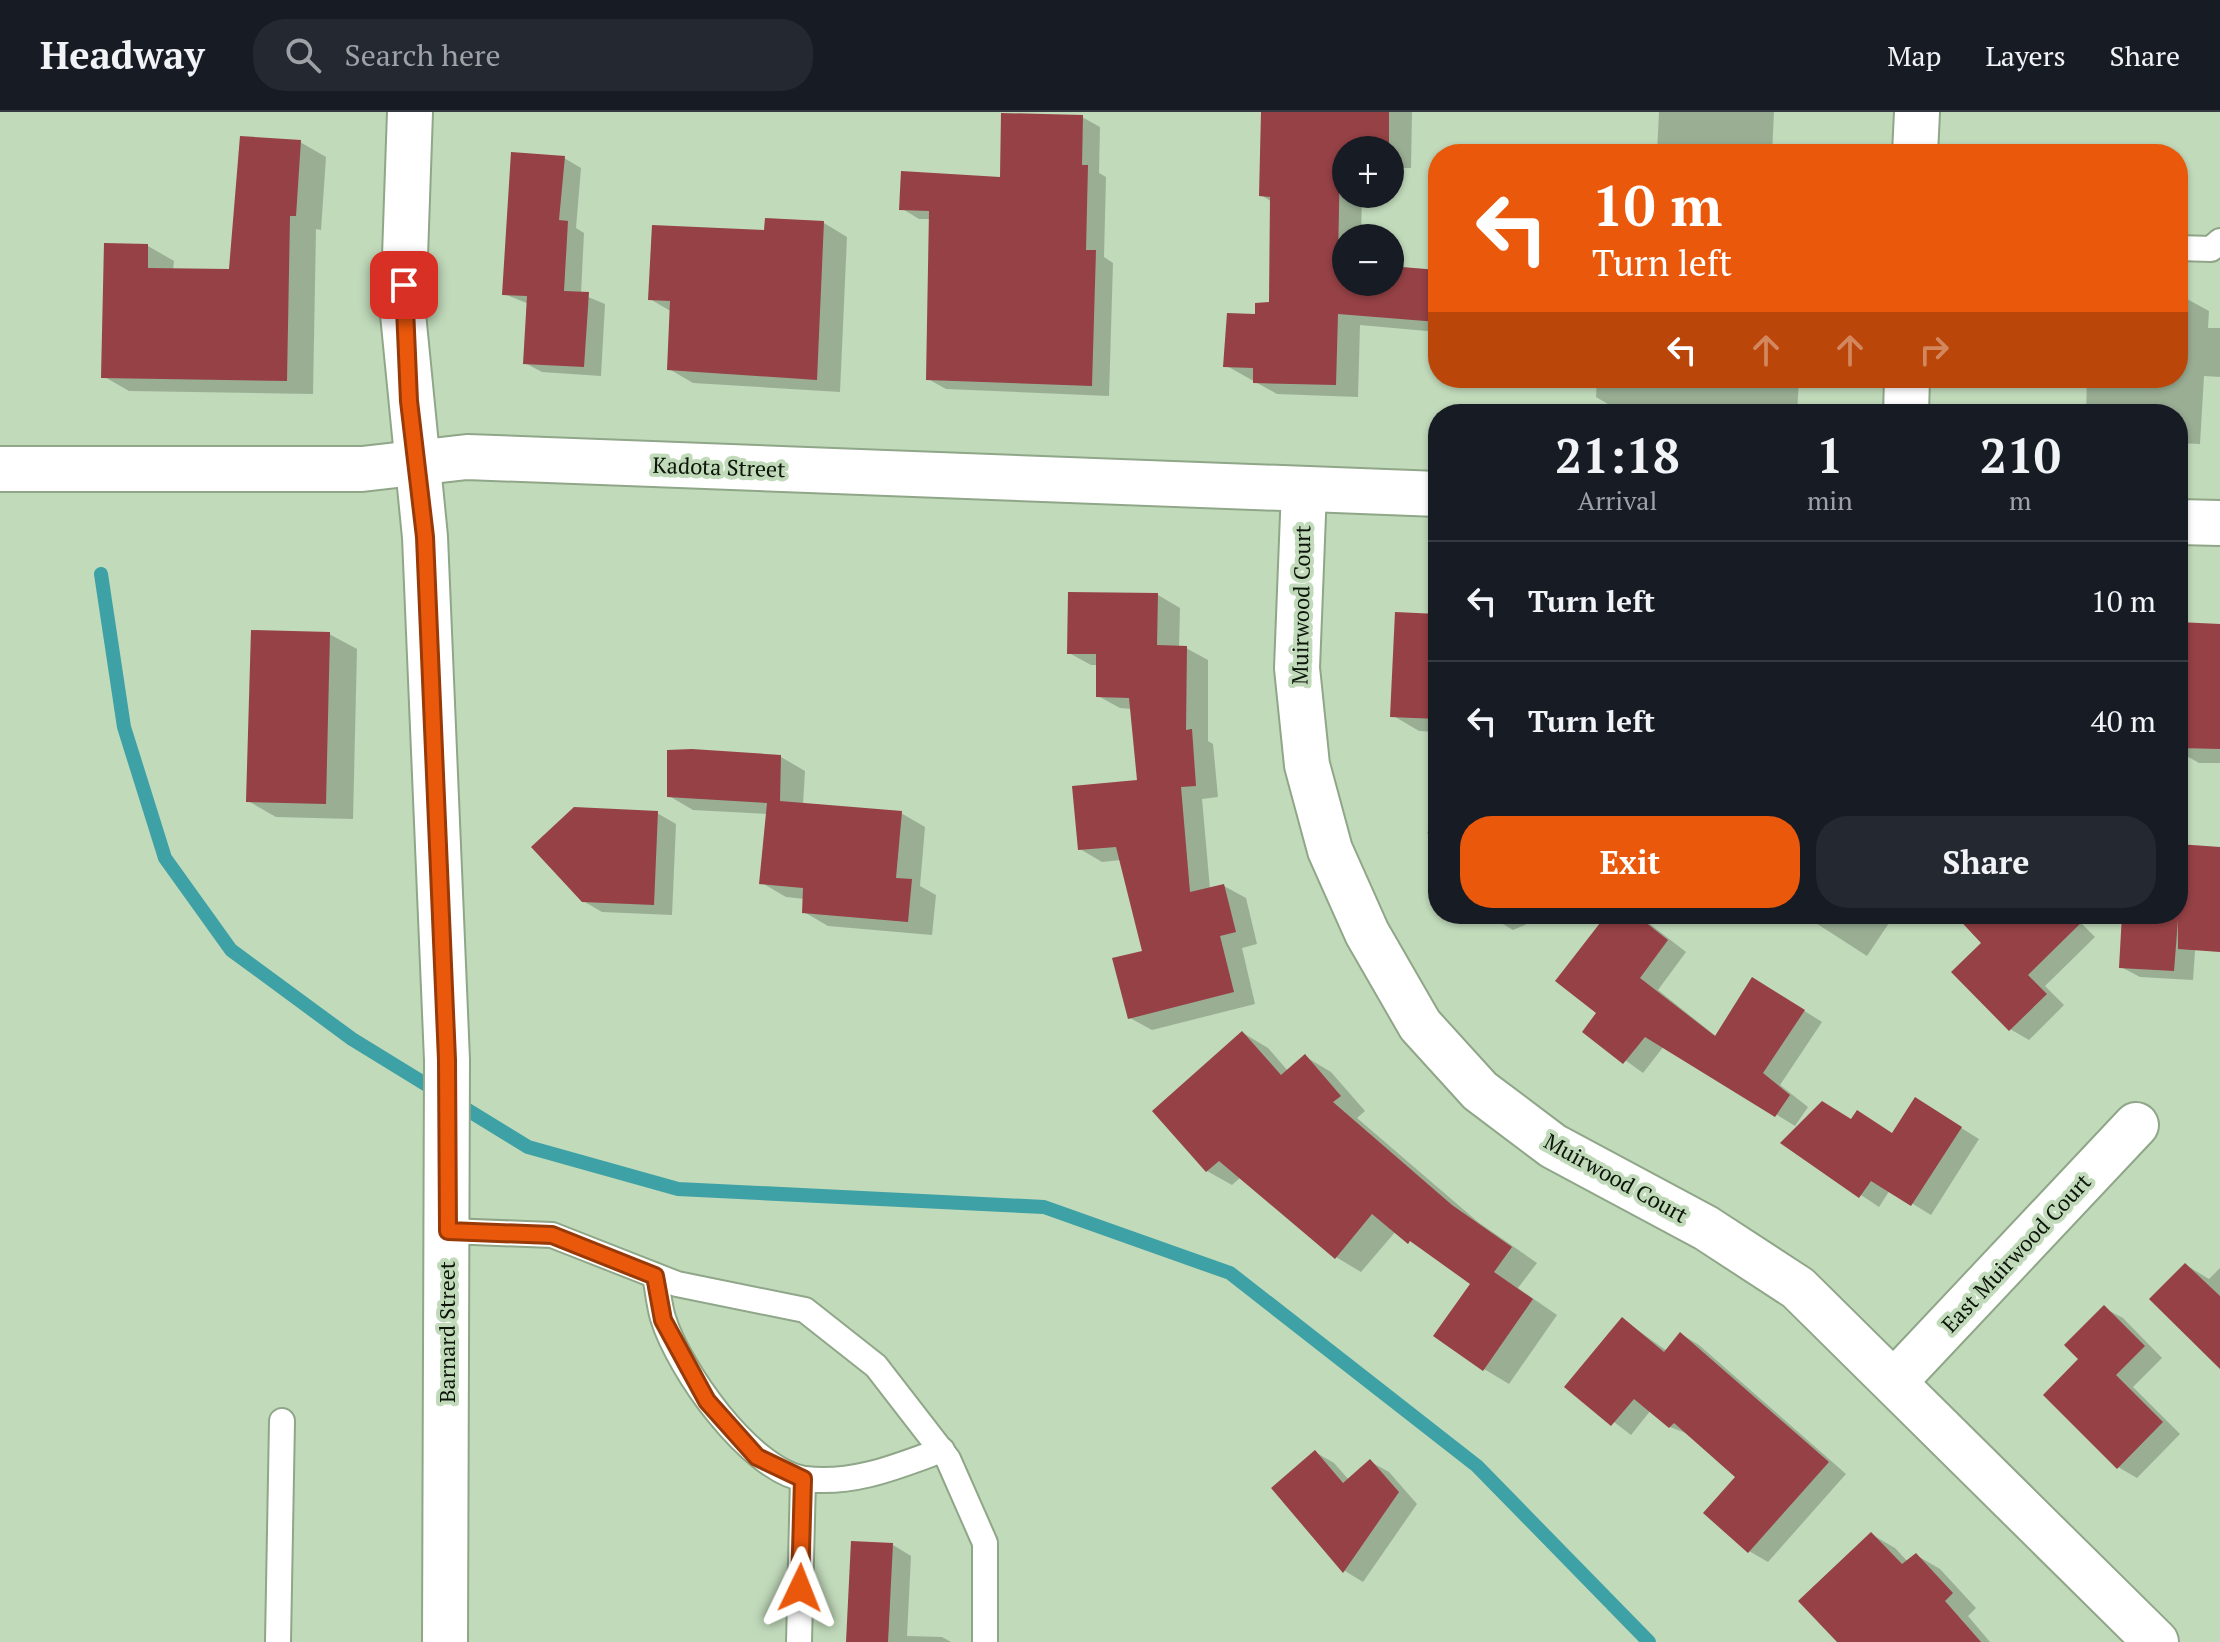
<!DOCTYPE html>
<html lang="en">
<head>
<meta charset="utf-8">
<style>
	:root { --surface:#171b24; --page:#242831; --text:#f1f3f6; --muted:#9ea1a6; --line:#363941; --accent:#ea580c }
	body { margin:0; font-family:"PT Serif",serif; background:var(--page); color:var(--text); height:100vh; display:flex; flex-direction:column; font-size:30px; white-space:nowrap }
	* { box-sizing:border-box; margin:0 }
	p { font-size:26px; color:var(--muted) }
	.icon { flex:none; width:44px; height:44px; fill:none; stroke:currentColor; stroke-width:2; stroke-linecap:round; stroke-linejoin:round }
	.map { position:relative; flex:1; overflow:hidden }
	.details { position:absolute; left:1428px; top:292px; width:760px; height:520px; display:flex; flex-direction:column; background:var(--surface); border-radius:32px; box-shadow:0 2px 6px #0004 }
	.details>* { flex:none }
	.guide { position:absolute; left:1428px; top:32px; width:760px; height:244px; border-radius:32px; box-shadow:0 2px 6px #0004; background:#ea580c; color:#fff; overflow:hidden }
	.buttons { position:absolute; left:1332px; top:24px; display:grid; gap:16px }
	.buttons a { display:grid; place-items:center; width:72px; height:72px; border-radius:50%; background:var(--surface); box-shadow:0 2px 6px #0004; font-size:40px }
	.pin { position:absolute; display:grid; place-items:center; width:68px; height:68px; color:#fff; margin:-34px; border-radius:16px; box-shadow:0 4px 12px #0006 }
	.me { position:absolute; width:88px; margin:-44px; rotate:2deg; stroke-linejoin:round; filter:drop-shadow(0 0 6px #0008) }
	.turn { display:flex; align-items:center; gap:28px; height:168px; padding:0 32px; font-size:36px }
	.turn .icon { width:104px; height:104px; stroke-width:2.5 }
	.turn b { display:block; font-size:56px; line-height:68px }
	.lanes { display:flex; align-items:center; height:76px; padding:0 32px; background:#0003; justify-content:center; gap:40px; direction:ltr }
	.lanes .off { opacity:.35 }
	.eta { display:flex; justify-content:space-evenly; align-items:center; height:136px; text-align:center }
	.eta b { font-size:48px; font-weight:700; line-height:56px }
	.button { display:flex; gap:16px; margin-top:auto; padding:16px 32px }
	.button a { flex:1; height:92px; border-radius:32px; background:var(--accent); color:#fff; font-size:32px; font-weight:700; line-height:92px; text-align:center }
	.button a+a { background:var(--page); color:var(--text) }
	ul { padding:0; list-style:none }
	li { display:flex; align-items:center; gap:24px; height:120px; padding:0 32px; border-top:2px solid var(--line) }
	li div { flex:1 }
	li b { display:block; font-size:30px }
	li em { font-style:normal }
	header { display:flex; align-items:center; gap:48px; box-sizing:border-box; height:112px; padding:0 40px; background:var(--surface); border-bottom:2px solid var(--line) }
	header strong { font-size:38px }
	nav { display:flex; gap:44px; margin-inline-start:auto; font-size:28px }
	.search { width:560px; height:72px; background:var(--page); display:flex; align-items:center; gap:20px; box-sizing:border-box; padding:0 28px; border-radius:32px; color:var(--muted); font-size:30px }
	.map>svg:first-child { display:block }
</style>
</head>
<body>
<header>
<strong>Headway</strong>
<div class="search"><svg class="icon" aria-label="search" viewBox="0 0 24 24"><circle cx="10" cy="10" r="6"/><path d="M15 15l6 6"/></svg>Search here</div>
<nav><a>Map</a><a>Layers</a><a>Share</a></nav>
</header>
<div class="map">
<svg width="2220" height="1530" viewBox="0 0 2220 1530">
	<rect width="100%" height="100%" fill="#c1daba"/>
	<g fill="#0003">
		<polygon points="1263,0 1412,0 1411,56 1390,56 1390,38 1346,38 1346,82 1362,82 1361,126 1346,126 1346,170 1390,170 1390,157 1438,160 1438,220 1360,213 1358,285 1277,282 1225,253 1257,204 1271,192 1272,90 1261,83"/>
		<polygon points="1659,0 1774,0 1772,42 1657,42"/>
		<polygon points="1082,5 1100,15 1099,61 1106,65 1104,145 1113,151 1109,284 946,277 928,267 931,107 919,107 901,96 1002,67"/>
		<polygon points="300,30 326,45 321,118 316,117 313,282 129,279 103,264 148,134 174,149 173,158 230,159"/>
		<polygon points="564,46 581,56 576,116 584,121 581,182 605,192 601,264 542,260 525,251 529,192 504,182"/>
		<polygon points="824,111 847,125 840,280 693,271 669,257 672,200 650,187 766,120"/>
		<polygon points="2178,186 2187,187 2209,199 2208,216 2220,216 2220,265 2204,264 2200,332 2178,331 2178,302 2086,302 2087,266 2178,266"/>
		<polygon points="1597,266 1799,266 1797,302 1623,301 1596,285"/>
		<polygon points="1158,483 1180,496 1179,536 1186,536 1208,548 1208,629 1213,632 1218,685 1202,687 1210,777 1224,774 1246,786 1257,832 1242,836 1255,892 1152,918 1130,906 1144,841 1121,748 1102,750 1080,737 1139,670 1132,597 1120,596 1098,584 1098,553 1091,553 1069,541"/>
		<polygon points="1438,504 1438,620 1419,619 1392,603"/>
		<polygon points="2178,512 2220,513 2220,651 2199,651 2178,639"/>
		<polygon points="329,522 357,537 353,707 276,705 248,689"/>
		<polygon points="781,645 805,659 803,693 901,701 925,715 920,774 936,783 932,823 828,814 804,800 805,787 786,785 762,771 768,702 693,698 669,684"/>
		<polygon points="657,701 676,712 672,803 602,800 583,789"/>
		<polygon points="1438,715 1438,747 1427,720"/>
		<polygon points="2178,786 2198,797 2193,868 2140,865 2121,855 2124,802 2178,802"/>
		<polygon points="1486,802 1551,802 1513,818"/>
		<polygon points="1610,802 1637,802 1686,840 1658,878 1717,925 1771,878 1822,910 1780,973 1808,995 1795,1014 1664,934 1643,961 1585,919 1598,901"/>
		<polygon points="1802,802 1895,802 1867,844"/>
		<polygon points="1962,802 2072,802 2095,825 2045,874 2064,893 2029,928 2010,917 1984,831"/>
		<polygon points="1243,921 1268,936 1288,959 1306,945 1331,960 1365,999 1357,1006 1478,1110 1537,1151 1518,1176 1557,1203 1509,1272 1484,1257 1472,1171 1435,1145 1396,1119 1361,1160 1336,1145 1241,1065 1232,1073 1207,1059"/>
		<polygon points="1934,999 1979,1027 1931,1103 1890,1078 1879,1095 1783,1031 1852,1009 1893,1022"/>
		<polygon points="2186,1153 2209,1167 2220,1156 2220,1255"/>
		<polygon points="2104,1196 2123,1206 2162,1246 2133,1275 2180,1322 2137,1366 2118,1355 2081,1247"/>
		<polygon points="1622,1207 1667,1239 1681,1222 1699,1233 1846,1362 1768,1450 1749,1439 1738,1364 1691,1323 1670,1315 1651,1298 1631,1323 1567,1274"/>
		<polygon points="1315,1340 1334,1351 1349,1368 1371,1350 1389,1360 1417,1392 1363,1470 1345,1459 1274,1376"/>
		<polygon points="1871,1422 1895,1436 1908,1450 1916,1443 1940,1457 1976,1496 1968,1504 1990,1530 1840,1530"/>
		<polygon points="893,1433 911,1444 907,1524 942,1525 951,1530 848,1530"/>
	</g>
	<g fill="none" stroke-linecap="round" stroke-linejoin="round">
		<polyline stroke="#3ea1a5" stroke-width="14" points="101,462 124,615 165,746 231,838 352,927 528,1035 678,1077 1044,1095 1230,1161 1477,1354 1649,1530"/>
	</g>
	<g fill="#954145">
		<polygon points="1261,0 1389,0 1389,38 1346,38 1346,43 1340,43 1338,151 1346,151 1346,170 1390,170 1390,154 1438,158 1438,210 1338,202 1336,273 1253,271 1253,256 1223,255 1227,201 1255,202 1255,191 1269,190 1270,85 1259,84"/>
		<polygon points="1001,1 1083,3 1082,53 1088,53 1086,138 1096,138 1092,274 926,268 929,99 899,98 901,59 1000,65"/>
		<polygon points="240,24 301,28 296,104 290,104 287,269 101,266 104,131 148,132 148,156 229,157"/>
		<polygon points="511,40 565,44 559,108 568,109 564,179 589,180 584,255 523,252 527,184 502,183"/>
		<polygon points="765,106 824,109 817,268 667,258 670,189 648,188 652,113 764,118"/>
		<polygon points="1068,480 1158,481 1157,533 1187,534 1186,618 1192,617 1196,674 1181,675 1190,780 1224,772 1236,820 1220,824 1234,880 1128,907 1112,846 1142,839 1116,735 1078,738 1072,674 1137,668 1129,586 1096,585 1096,542 1067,542"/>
		<polygon points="1395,500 1438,502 1438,607 1390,605"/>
		<polygon points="2178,510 2220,512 2220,637 2178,636"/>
		<polygon points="251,518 330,520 326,692 246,690"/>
		<polygon points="692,637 781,643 780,689 902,699 896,766 912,767 908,810 802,801 803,776 759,772 767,691 667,685 667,638"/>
		<polygon points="574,695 658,699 654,793 582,790 531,735"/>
		<polygon points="2178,732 2220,735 2220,840 2178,837 2178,808 2174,859 2119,856 2122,802 2178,802"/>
		<polygon points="1607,802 1635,802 1668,828 1640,866 1715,924 1752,865 1805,898 1763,961 1790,983 1775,1005 1645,925 1623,952 1582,920 1596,901 1555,869"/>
		<polygon points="1954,802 2090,802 2028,863 2047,882 2009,919 1951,860 1981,831"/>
		<polygon points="1242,919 1281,963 1305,942 1341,984 1333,990 1452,1093 1512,1135 1494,1160 1533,1187 1483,1259 1433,1224 1470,1172 1410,1129 1408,1132 1372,1102 1335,1147 1219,1049 1206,1060 1152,999"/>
		<polygon points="1915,985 1962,1015 1911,1094 1871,1069 1859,1086 1780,1031 1822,989 1851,1007 1857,998 1892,1021"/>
		<polygon points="2185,1151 2220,1184 2220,1257 2149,1187"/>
		<polygon points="2104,1193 2145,1234 2116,1263 2163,1310 2117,1357 2043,1283 2078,1247 2064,1233"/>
		<polygon points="1622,1205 1664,1240 1680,1220 1829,1350 1748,1441 1703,1401 1735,1365 1674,1311 1669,1316 1634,1287 1611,1314 1564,1275"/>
		<polygon points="1315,1338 1343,1371 1370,1347 1399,1380 1343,1461 1271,1376"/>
		<polygon points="1871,1420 1902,1452 1916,1441 1953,1481 1945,1489 1981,1530 1837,1530 1798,1489"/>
		<polygon points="851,1429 893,1431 888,1530 846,1530"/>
	</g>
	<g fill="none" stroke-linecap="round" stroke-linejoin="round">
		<g stroke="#8fa688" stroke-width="28">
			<g id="service">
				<polyline points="2178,136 2211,137 2220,129"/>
				<polyline points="448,1119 552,1123 677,1172 805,1198 876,1254 948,1347 985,1431 985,1530"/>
				<path d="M 655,1164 C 658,1178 659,1193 663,1206 C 678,1256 750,1359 805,1367 C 854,1373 898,1354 942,1338"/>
				<polyline points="278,1530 282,1309"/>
				<polyline points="799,1530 803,1367"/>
			</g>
		</g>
		<g stroke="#8fa688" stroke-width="48">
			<g id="minor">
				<polyline points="410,0 403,202 425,425 447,948 445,1530"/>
				<polyline points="1915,42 1917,0"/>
				<polyline points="1906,302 1907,266"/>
				<polyline points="0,357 362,357 467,345 1438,382"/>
				<polyline points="1304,377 1297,556 1307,653 1330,738 1367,821 1420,913 1480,979 1553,1034 1706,1116 1798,1176 2156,1530"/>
				<polyline points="2178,410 2220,411"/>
				<polyline points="1895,1269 2136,1013"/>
			</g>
		</g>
		<use href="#service" stroke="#fff" stroke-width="24"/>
		<use href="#minor" stroke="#fff" stroke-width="44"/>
	</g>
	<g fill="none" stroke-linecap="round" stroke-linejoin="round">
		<g stroke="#983908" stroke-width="20">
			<polyline id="route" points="404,173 409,289 425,425 447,948 448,1119 552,1123 655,1164 663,1208 707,1289 757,1345 803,1367 800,1476"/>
		</g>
		<use href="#route" stroke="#ea580c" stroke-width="14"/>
	</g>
	<g text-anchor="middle" stroke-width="8" stroke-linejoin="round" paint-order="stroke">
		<g font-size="22" fill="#0d150a" stroke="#c1daba">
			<text transform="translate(719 355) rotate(2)" y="8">Kadota Street</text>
			<text transform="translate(1301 493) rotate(-89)" y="8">Muirwood Court</text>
			<text transform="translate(1616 1066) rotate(29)" y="8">Muirwood Court</text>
			<text transform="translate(2016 1141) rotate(-47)" y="8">East Muirwood Court</text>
			<text transform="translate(447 1220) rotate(-90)" y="8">Barnard Street</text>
		</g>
	</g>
</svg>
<div class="buttons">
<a>+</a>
<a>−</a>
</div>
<div class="pin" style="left:404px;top:173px;background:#d93025"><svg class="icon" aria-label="arrive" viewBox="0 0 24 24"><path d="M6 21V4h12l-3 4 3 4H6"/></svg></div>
<svg class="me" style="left:800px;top:1476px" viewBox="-20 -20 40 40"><path d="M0-17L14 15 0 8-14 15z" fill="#ea580c" stroke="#fff" stroke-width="4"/></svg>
<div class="guide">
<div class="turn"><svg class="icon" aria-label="left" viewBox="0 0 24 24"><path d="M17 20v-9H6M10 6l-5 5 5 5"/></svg><div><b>10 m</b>Turn left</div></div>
<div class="lanes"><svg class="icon" aria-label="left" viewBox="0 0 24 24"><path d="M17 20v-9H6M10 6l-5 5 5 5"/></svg><svg class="icon off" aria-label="ahead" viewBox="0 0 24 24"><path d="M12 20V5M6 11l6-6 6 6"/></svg><svg class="icon off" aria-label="ahead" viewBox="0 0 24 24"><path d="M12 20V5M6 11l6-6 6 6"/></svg><svg class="icon off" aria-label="right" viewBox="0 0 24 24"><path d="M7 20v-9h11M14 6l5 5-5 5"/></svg></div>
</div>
<section class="details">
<div class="eta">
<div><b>21:18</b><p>Arrival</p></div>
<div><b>1</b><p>min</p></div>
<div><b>210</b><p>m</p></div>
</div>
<ul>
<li><svg class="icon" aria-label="left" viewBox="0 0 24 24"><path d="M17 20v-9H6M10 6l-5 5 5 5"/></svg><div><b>Turn left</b></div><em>10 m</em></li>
<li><svg class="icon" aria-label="left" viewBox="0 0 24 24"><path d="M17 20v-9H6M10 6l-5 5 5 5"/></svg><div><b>Turn left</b></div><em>40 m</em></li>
</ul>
<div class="button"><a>Exit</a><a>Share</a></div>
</section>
</div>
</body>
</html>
